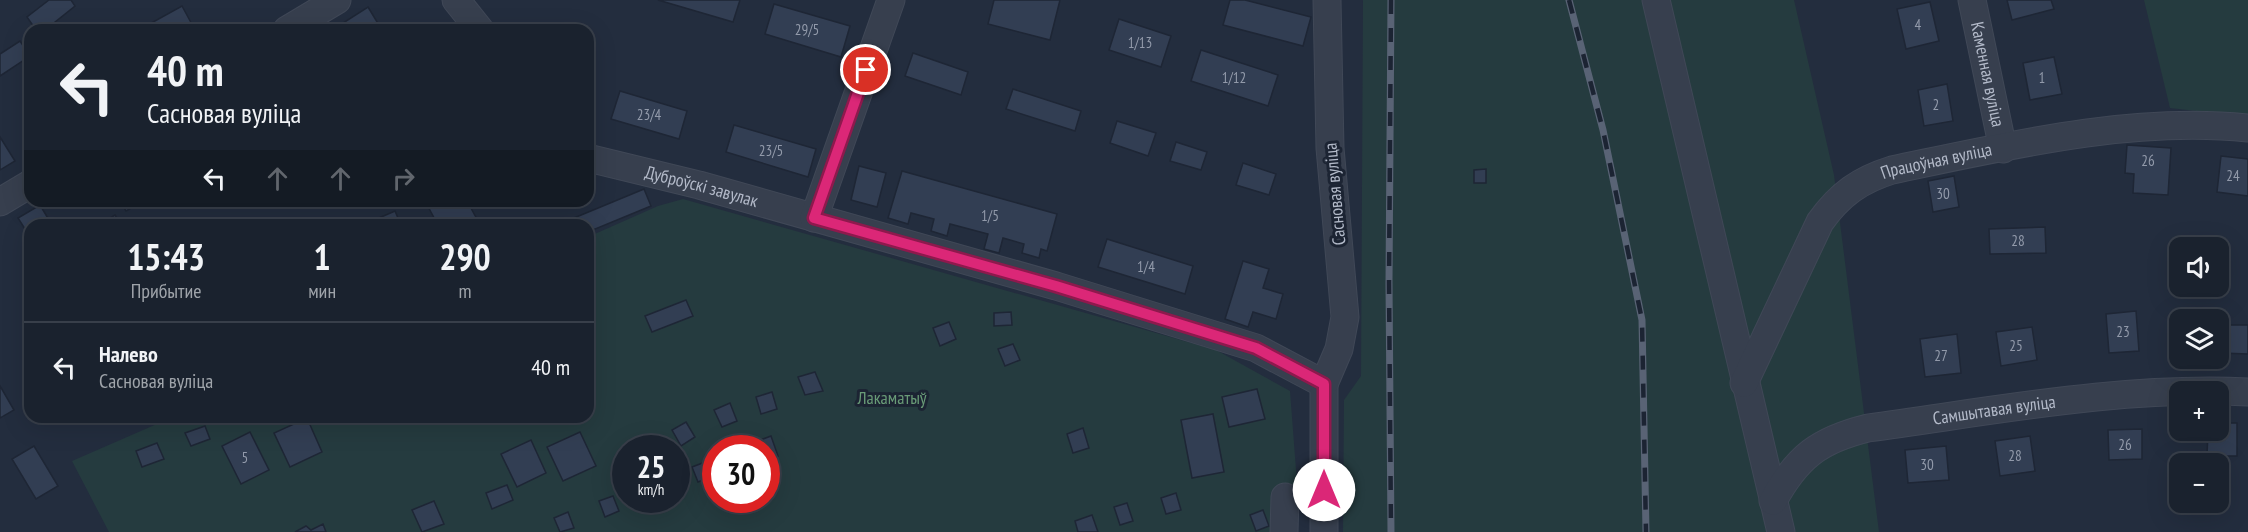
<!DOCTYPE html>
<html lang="ru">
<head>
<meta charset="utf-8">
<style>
	:root { --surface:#1a222e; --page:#232a36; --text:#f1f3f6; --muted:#9fa4aa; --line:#383f4a }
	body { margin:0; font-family:"PT Sans Narrow",sans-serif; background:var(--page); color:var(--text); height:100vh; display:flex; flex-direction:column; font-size:22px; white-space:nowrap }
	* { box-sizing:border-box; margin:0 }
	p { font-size:20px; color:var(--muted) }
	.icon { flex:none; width:33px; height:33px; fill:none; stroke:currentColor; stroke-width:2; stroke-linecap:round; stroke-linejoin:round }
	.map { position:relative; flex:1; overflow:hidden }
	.sheet { position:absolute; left:24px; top:219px; width:570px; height:204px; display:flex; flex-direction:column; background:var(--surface); border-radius:18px; box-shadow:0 6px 24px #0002,0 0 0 2px var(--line) }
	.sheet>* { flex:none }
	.hud { position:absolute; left:24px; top:24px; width:570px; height:183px; border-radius:18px; box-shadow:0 6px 24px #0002,0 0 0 2px var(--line); background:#1a222e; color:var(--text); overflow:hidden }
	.controls { position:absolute; left:2169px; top:237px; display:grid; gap:12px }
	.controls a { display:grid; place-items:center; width:60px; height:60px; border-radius:12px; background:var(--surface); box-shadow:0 6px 24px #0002,0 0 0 2px var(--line); font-size:30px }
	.speed { position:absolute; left:612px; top:435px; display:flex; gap:12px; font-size:30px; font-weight:700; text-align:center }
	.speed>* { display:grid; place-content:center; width:78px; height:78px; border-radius:50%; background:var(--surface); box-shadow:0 6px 24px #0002,0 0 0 2px var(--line); line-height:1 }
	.speed small { font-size:15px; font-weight:400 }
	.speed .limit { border:9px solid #d22; background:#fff; color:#111 }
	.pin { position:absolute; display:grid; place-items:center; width:51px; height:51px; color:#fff; margin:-26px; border:3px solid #fff; border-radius:50%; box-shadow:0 2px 6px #0007 }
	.me { position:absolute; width:66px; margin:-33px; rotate:0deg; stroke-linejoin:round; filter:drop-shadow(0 0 4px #0008) }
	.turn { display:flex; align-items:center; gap:21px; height:126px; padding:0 24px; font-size:27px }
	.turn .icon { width:78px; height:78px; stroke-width:2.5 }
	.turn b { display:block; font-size:42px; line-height:51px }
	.lanes { display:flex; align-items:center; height:57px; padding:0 24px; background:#0003; justify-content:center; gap:30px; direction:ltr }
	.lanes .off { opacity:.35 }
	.eta { display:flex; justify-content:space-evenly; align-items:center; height:102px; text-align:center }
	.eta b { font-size:36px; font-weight:700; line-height:42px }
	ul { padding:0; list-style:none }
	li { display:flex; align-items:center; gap:18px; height:90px; padding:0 24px; border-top:2px solid var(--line) }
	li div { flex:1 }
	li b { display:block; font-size:22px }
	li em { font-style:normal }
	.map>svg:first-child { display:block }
</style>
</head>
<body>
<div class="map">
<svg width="2248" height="532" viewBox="0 0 2248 532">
	<rect width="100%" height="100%" fill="#232d3e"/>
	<g fill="#253b3f" fill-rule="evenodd">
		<polygon points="1363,0 1794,0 1834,175 1879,532 1343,532 1344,400 1361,376"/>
		<polygon points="2144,0 2248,0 2248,117 2170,108"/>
		<path d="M 683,199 L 1216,350 L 1290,391 L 1298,496 L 1297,532 L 109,532 L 72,461 L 173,417 L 588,417 L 588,237 L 658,206 ZM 626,448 L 676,448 L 676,500 L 626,500 ZM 716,448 L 766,448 L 766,500 L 716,500 Z"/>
	</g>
	<g fill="#323e53" stroke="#1e2635" stroke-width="1.5">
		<polygon points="49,0 71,0 75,6 45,30 36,30 27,17"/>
		<polygon points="658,0 740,0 733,22"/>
		<polygon points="994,0 1060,0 1050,40 988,24"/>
		<polygon points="1230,0 1245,0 1311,17 1303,46 1223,25"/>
		<polygon points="2007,0 2051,0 2054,9 2012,20"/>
		<polygon points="1930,2 1939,41 1906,49 1897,9"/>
		<polygon points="774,4 850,26 841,57 765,34"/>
		<polygon points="182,6 195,30 146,30 144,27"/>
		<polygon points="368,7 382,30 347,30 343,23"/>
		<polygon points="1119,19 1171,36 1161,67 1109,50"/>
		<polygon points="20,41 30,56 0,76 0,54"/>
		<polygon points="1201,50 1278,75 1268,106 1191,81"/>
		<polygon points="913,53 968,72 961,95 905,76"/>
		<polygon points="2054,57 2062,94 2030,100 2023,63"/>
		<polygon points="1947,84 1953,121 1924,126 1918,90"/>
		<polygon points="1013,89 1081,111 1075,131 1006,109"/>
		<polygon points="620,91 687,111 679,139 611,119"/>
		<polygon points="1117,121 1156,133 1148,156 1110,143"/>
		<polygon points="734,125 816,149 808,177 726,152"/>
		<polygon points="0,137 15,161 0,170"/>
		<polygon points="1176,142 1207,152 1201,170 1170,161"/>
		<polygon points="2127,145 2171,148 2168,195 2133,193 2134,174 2125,173"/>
		<polygon points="2221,156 2248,159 2248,196 2217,192"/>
		<polygon points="1243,163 1276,174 1269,195 1236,185"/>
		<polygon points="859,166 886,173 877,207 851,200"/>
		<polygon points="1486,169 1486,183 1474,183 1474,170"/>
		<polygon points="902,171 1057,214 1047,251 1041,249 1039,258 1022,253 1024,244 1003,238 999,253 984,249 988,234 950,224 947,236 931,231 934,219 911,213 908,224 888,218"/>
		<polygon points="1954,176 1959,207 1933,212 1928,181"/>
		<polygon points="644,189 651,206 588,232 588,225 557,225"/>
		<polygon points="120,201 136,201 138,204 126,211"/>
		<polygon points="425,201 467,201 478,221 471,225 438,225"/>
		<polygon points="40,205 52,225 30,225 30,237 18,218"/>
		<polygon points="395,211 401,225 365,225 365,224"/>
		<polygon points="115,215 121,225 103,225 102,223"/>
		<polygon points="2045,227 2046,253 1990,254 1989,229"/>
		<polygon points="1107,239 1193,266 1185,294 1098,267"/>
		<polygon points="1243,261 1269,269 1263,288 1283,294 1276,319 1253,312 1248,327 1225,319"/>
		<polygon points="686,300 693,316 652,332 645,316"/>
		<polygon points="2136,311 2139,351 2109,353 2106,314"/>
		<polygon points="1011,312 1012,325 994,326 994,313"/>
		<polygon points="949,322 956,339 940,346 933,328"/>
		<polygon points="2221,325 2248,325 2248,354 2221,353"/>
		<polygon points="2032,327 2037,360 2001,366 1996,332"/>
		<polygon points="1957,334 1961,373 1925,377 1920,339"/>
		<polygon points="1013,344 1020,360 1005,366 998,349"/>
		<polygon points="815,372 823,391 805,395 798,377"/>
		<polygon points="0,386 14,410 0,418"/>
		<polygon points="1257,389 1265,419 1229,427 1222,397"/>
		<polygon points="772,392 777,409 761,414 756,397"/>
		<polygon points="730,403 737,421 722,427 714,410"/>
		<polygon points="1213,414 1224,472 1192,478 1181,420"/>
		<polygon points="307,418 322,452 290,467 274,433"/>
		<polygon points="686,422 695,437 681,446 672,430"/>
		<polygon points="2218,423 2237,423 2237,456 2207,456 2208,430 2218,430"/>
		<polygon points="205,426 210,439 191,446 185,433"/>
		<polygon points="1083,428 1089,448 1073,453 1067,434"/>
		<polygon points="2142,429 2142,459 2109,460 2108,430"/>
		<polygon points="250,432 269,470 241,484 222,446"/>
		<polygon points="580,432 596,466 563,481 547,447"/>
		<polygon points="771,436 778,456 766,461 766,448 757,448 755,442"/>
		<polygon points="2030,436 2035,471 2000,476 1995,441"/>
		<polygon points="531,440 546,473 517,487 501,454"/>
		<polygon points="157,443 164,459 142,467 136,451"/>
		<polygon points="34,446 58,486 36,499 12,459"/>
		<polygon points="1946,446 1949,480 1908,483 1905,450"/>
		<polygon points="713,459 716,475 698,482 692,467"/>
		<polygon points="507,485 513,500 492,509 486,493"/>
		<polygon points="1176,493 1181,510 1166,514 1161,498"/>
		<polygon points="613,496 619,511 605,517 599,501"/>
		<polygon points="434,501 444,524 422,532 412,510"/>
		<polygon points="1127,503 1133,521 1120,525 1114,507"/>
		<polygon points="1263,510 1269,526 1256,531 1250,515"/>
		<polygon points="568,512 574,528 560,532 554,518"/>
		<polygon points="1092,515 1098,532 1078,532 1075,521"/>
		<polygon points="323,524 326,532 295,532 306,526 311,530"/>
	</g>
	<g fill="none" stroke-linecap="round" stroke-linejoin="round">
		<g stroke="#404857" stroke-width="29">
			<g id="minor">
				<polyline points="456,0 480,30"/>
				<polyline points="1656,0 1781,532"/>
				<path id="s1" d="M 1972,0 L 2003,149"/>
				<polyline points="287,30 337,0"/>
				<path id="s2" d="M 588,158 L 699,185 L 1056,286 L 1256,348 L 1324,384 L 1324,532"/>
				<polyline points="0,202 30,184"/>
				<polyline points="814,218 891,0"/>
				<path id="s3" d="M 1744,383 L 1820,222 C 1840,194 1860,180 1892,170 C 2007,146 2130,116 2248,128"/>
				<polyline points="1324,384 1339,349 1345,317 1330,148 1327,0"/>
				<path id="s4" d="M 1773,501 C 1797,457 1819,440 1868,428 C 1994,411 2121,386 2248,392"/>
				<polyline points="1284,532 1285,497"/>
			</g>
		</g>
		<use href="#minor" stroke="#373f4e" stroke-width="27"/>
		<g stroke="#596375" stroke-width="7">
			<g id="rail">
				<polyline points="1391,0 1389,283 1391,532"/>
				<polyline points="1569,0 1603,130 1642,320 1646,532"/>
			</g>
		</g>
		<use href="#rail" stroke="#1c2433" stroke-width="4.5" stroke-dasharray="14" stroke-linecap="butt"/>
	</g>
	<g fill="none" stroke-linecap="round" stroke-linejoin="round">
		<g stroke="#8e194d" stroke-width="15">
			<polyline id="route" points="866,70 814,218 1056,286 1256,348 1324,384 1324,490"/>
		</g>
		<use href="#route" stroke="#db2777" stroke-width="10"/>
	</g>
	<g text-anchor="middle" stroke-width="6" stroke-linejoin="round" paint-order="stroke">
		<g font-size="15" fill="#929aaa">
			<text x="1918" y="30">4</text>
			<text x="807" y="35">29/5</text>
			<text x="1140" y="48">1/13</text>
			<text x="1234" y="83">1/12</text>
			<text x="2042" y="83">1</text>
			<text x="1936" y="110">2</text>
			<text x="649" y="120">23/4</text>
			<text x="771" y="156">23/5</text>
			<text x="2148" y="166">26</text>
			<text x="2233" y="181">24</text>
			<text x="1943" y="199">30</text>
			<text x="990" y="221">1/5</text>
			<text x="2018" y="246">28</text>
			<text x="1146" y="272">1/4</text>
			<text x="2123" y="337">23</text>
			<text x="2016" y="351">25</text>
			<text x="1941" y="361">27</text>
			<text x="2125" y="450">26</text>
			<text x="2015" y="461">28</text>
			<text x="245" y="463">5</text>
			<text x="1927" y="470">30</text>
		</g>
		<g font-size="18" fill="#b3bac9" stroke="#1c2433">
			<text dy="6" stroke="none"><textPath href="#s1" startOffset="76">Каменная вуліца</textPath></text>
			<text dy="6" stroke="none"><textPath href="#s3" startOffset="314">Працоўная вуліца</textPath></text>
			<text dy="6" stroke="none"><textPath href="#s2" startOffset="117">Дуброўскі завулак</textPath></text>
			<text transform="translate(1335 194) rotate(-95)" y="6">Сасновая вуліца</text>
			<text dy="6" stroke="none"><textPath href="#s4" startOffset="252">Самшытавая вуліца</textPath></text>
		</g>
		<g font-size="18" fill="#699b77" stroke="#1c2433">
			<text x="892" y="404">Лакаматыў</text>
		</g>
	</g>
</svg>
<div class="controls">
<a><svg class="icon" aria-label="sound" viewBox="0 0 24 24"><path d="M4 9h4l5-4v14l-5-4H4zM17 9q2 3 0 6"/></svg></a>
<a><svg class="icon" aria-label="layers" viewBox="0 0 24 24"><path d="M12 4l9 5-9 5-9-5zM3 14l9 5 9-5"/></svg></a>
<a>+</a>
<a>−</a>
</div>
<div class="speed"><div>25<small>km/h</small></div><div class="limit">30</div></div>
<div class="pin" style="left:866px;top:70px;background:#d93025"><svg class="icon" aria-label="arrive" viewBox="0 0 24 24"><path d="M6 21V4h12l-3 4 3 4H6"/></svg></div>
<svg class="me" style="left:1324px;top:490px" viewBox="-20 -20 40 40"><circle r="19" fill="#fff"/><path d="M0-13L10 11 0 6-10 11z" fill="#db2777"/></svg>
<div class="hud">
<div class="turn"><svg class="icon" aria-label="left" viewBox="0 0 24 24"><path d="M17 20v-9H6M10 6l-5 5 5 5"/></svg><div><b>40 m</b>Сасновая вуліца</div></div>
<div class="lanes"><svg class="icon" aria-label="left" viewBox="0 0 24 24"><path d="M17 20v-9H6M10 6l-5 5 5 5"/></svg><svg class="icon off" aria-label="ahead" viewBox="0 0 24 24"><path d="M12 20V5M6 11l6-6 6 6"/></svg><svg class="icon off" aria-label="ahead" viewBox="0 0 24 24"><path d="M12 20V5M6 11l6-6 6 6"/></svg><svg class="icon off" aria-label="right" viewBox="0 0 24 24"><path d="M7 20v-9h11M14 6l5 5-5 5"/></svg></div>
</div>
<section class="sheet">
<div class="eta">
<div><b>15:43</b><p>Прибытие</p></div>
<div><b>1</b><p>мин</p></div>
<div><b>290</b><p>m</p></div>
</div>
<ul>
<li><svg class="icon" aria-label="left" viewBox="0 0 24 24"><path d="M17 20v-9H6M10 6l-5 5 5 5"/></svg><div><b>Налево</b><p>Сасновая вуліца</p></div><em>40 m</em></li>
</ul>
</section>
</div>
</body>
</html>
